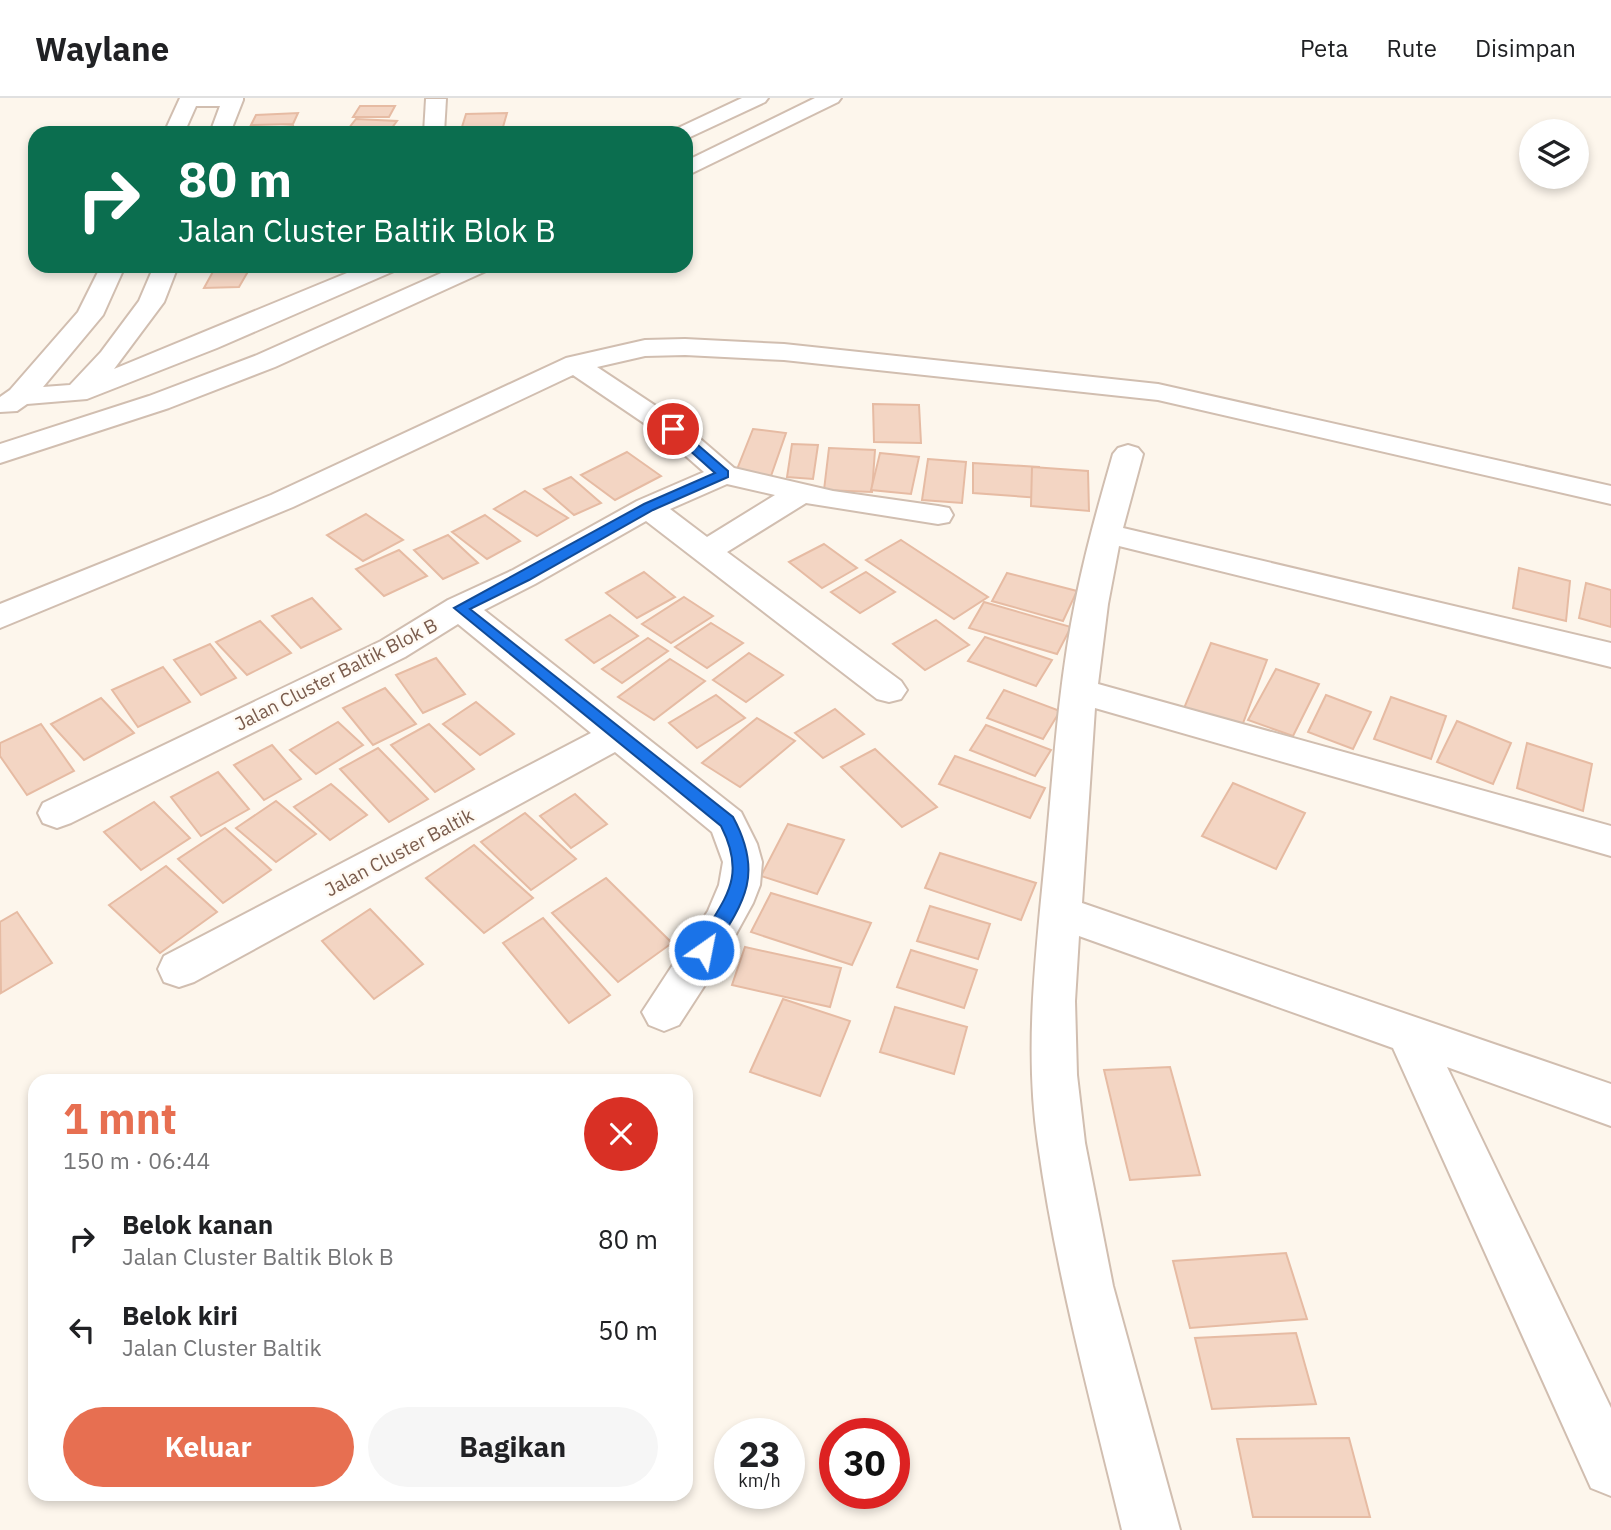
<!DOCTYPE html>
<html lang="id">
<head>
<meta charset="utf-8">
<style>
	:root { --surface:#fff; --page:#f6f6f6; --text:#202124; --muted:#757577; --line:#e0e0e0; --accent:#e76f51 }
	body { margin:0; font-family:"IBM Plex Sans",sans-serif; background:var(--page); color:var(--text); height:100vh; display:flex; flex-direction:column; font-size:26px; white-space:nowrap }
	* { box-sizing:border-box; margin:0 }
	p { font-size:23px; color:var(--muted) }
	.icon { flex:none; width:38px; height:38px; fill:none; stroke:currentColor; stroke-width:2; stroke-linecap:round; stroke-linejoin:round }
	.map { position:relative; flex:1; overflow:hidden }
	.details { position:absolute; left:28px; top:976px; width:665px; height:427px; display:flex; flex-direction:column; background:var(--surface); border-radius:21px; box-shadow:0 4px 10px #0003 }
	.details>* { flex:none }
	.guide { position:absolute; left:28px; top:28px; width:665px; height:147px; border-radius:21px; box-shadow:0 4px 10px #0003; background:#0b6e4f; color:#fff; overflow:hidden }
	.controls { position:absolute; left:1519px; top:21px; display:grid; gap:14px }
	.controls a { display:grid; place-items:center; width:70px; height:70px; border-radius:50%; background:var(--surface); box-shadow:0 4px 10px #0003; font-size:35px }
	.speed { position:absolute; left:714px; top:1320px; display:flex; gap:14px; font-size:35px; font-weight:700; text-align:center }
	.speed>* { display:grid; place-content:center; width:91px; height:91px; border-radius:50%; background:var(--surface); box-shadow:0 4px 10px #0003; line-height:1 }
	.speed small { font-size:18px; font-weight:400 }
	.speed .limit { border:10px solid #d22; background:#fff; color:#111 }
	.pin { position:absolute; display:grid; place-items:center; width:60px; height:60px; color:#fff; margin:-30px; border:4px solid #fff; border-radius:50%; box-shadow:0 2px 7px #0007 }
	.me { position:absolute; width:77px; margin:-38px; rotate:33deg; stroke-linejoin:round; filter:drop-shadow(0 0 5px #0008) }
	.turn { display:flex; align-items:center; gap:24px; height:147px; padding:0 35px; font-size:32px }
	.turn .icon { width:91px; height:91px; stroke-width:2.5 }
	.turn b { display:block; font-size:49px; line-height:60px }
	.round { display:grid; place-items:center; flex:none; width:74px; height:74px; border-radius:37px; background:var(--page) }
	.summary { display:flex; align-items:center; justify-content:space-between; height:119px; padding:0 35px }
	h1 { font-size:42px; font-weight:700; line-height:52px; color:var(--accent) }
	.button { display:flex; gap:14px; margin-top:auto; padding:14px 35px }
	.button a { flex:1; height:80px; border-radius:42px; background:var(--accent); color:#fff; font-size:28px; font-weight:700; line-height:80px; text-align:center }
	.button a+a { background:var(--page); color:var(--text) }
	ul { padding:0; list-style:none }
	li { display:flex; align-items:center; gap:21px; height:91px; padding:0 35px }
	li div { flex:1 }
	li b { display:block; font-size:26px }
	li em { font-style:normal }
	header { display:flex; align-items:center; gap:42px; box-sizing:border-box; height:98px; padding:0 35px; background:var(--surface); border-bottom:2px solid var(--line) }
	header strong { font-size:33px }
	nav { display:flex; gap:38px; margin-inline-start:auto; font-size:24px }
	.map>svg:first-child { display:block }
</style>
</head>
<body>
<header>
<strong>Waylane</strong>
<nav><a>Peta</a><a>Rute</a><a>Disimpan</a></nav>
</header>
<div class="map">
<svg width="1611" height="1432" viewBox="0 0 1611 1432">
	<rect width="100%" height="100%" fill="#fdf6ec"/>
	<g fill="#f3d5c3" stroke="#e6bba3" stroke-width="2">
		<polygon points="360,8 395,8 389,19 353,19"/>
		<polygon points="298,15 293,26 251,27 256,17"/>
		<polygon points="507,15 503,29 462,29 466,16"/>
		<polygon points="356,21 397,23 388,35 345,35"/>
		<polygon points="293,28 292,35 253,35 254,31"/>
		<polygon points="215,170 250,170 239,189 204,190"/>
		<polygon points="873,306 919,307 921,345 874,344"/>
		<polygon points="753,331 786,335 771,378 736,374"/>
		<polygon points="792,346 818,347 813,381 787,379"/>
		<polygon points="829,350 875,352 872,394 824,392"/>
		<polygon points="627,354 661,378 615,402 581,377"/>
		<polygon points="880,355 919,359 911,396 871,392"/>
		<polygon points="928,361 966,364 962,405 922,402"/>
		<polygon points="973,365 1039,369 1040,400 973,395"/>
		<polygon points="1032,369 1088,373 1089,413 1031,408"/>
		<polygon points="571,379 601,405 574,417 544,391"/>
		<polygon points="525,393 568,420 537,438 494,411"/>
		<polygon points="366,416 403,442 363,463 327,437"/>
		<polygon points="485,417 520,443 487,461 452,434"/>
		<polygon points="448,437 478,465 443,481 414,452"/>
		<polygon points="901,442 988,499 954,521 866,462"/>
		<polygon points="824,446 857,470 822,490 789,464"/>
		<polygon points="399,452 427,478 384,498 356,471"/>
		<polygon points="1519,470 1570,483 1566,523 1513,510"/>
		<polygon points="644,474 675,499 637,520 606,495"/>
		<polygon points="866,474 895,494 860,515 831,494"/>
		<polygon points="1007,475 1077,493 1063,523 992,503"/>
		<polygon points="1586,485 1611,492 1611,529 1579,520"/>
		<polygon points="684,499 713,518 671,545 642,526"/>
		<polygon points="312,500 341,531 301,550 272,518"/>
		<polygon points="984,504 1071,529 1057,556 969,530"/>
		<polygon points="610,517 638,538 594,565 566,542"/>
		<polygon points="936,522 969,547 925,572 893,546"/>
		<polygon points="260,523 291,555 247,577 216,544"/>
		<polygon points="711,525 743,545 707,570 675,549"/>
		<polygon points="985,539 1052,562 1036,588 968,563"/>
		<polygon points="648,540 668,553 622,585 602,571"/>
		<polygon points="1211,545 1267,562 1240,633 1182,615"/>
		<polygon points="210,546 236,580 201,597 174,562"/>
		<polygon points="749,555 783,577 746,604 713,582"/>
		<polygon points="436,560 465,596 423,615 396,577"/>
		<polygon points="670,561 705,583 654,622 618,599"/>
		<polygon points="163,569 190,604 138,629 112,592"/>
		<polygon points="1276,571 1319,586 1293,638 1248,622"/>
		<polygon points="385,590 416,626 373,647 343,610"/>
		<polygon points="1004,592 1060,613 1043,641 987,620"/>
		<polygon points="716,597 745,620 697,650 669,625"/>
		<polygon points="1326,597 1371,614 1353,651 1308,634"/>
		<polygon points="1391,599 1446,618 1431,661 1374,641"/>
		<polygon points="101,600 134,635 84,662 51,626"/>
		<polygon points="476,604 514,636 480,657 443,626"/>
		<polygon points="835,611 864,636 823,660 795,635"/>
		<polygon points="757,620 795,643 740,689 702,665"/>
		<polygon points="1457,623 1511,645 1493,686 1437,664"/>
		<polygon points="338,624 363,647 316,676 290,652"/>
		<polygon points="41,626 74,673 27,697 0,658 0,645"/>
		<polygon points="429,626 474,671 435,694 391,647"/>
		<polygon points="986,627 1051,652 1035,678 970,652"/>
		<polygon points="1527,645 1592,666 1583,713 1517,690"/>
		<polygon points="272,647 301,681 264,702 234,667"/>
		<polygon points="378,650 428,701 389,724 340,671"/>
		<polygon points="875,651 937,709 902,729 841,669"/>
		<polygon points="955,658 1045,690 1030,720 939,686"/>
		<polygon points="218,674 249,711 201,738 171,699"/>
		<polygon points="1233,685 1305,715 1276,771 1202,738"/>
		<polygon points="331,686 367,717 330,742 294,709"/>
		<polygon points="575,696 607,726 571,750 540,718"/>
		<polygon points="276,703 316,736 276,764 236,730"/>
		<polygon points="154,704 190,740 141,772 104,734"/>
		<polygon points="525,715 576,761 531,792 481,744"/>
		<polygon points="788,726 844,742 817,796 761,778"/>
		<polygon points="225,730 271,772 223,805 178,761"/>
		<polygon points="474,747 533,800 484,835 426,780"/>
		<polygon points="940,755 1036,785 1021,822 925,790"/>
		<polygon points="166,768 217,814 160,855 109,807"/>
		<polygon points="606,780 672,845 618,884 552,815"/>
		<polygon points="771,795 871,825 852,867 751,834"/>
		<polygon points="930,808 990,826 978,861 917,843"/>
		<polygon points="370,811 423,866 374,901 322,843"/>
		<polygon points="17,814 52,865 1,895 0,824"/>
		<polygon points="543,820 610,897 569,925 503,845"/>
		<polygon points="745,849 841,870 830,909 732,887"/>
		<polygon points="911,852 977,872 964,910 897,889"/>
		<polygon points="783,901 850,923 820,998 750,974"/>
		<polygon points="895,909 967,929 954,976 880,954"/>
		<polygon points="1170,969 1200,1077 1130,1082 1104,972"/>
		<polygon points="1286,1155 1307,1221 1190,1230 1173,1163"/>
		<polygon points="1296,1235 1316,1306 1212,1311 1195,1240"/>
		<polygon points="1349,1340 1370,1419 1253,1419 1237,1341"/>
	</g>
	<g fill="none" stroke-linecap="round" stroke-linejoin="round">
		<g stroke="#d1beb0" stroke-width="4">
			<g id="minor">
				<polygon points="180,0 243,0 243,2 230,35 210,35 220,8 196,8 184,35 164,35"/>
				<polygon points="742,0 768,0 765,4 690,39 686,40 686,35 673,35 676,31"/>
				<polygon points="815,0 841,0 838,4 686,78 686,63"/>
				<polygon points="426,1 446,1 444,35 424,35"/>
				<polygon points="101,168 125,168 103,217 43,289 70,287 101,254 139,203 154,168 178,168 164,204 114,271 364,168 397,168 394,173 217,250 87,301 27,306 17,313 0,314 0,299 10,292 78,214"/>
				<polygon points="457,168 489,168 486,173 275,269 169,310 0,365 0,346 149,298 257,257"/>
				<path d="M 685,241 L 784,246 L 1158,286 L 1611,388 L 1611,406 L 1158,302 L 784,262 L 685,257 L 645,258 L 597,269 L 683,326 L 734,370 L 833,393 L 938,408 L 949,410 L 953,417 L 949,424 L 938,426 L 806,405 L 727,454 L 901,583 L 907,592 L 901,601 L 889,604 L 877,601 L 646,423 L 535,486 L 484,512 L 741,714 L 757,746 L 762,764 L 760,787 L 753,805 L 725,856 L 679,927 L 664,933 L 649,927 L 642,914 L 708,813 L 719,787 L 723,764 L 712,734 L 615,654 L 194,884 L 179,889 L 164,884 L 158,871 L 164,858 L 591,635 L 458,526 L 405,559 L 71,725 L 57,730 L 43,725 L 38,715 L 43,705 L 381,543 L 448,502 L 513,472 L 637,403 L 704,374 L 663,338 L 573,277 L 293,409 L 0,530 L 0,506 L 271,397 L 566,260 L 645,242 ZM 727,386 L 775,397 L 707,439 L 670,411 Z"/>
				<path d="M 1128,347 L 1138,350 L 1143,356 L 1123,430 L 1611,545 L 1611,569 L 1119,448 L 1108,506 L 1098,586 L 1611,728 L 1611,758 L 1095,610 L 1082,805 L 1611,986 L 1611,1028 L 1447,969 L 1611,1310 L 1611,1398 L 1591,1390 L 1393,950 L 1079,838 L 1075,903 L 1077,977 L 1085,1045 L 1113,1188 L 1180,1432 L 1122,1432 C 1091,1304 1056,1176 1038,1046 C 1024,950 1036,856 1045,761 C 1053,676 1058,589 1075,505 C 1085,454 1099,405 1113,356 L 1118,350 Z"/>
			</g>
		</g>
		<use href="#minor" fill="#fff" fill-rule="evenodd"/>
	</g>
	<path fill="#1a73e8" stroke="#114b97" stroke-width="2" d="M 669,329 L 677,329 L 728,373 L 728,379 L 653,412 L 529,482 L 470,511 L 733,719 C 765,778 743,806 710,857 L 698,857 L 695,852 C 719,804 750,785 721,728 L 454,510 L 644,406 L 715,375 L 669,334 Z"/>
	<g text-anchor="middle" stroke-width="5" stroke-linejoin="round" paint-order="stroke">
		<g font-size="19" fill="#7a5c4d" stroke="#fffaf3">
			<text transform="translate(336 576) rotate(-27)" y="7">Jalan Cluster Baltik Blok B</text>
			<text transform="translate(399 754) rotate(-28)" y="7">Jalan Cluster Baltik</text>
		</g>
	</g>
</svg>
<div class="controls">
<a><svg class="icon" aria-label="layers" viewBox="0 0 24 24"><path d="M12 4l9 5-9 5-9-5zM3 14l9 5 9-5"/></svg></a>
</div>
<div class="speed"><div>23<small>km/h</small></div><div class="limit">30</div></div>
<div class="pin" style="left:673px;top:331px;background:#d93025"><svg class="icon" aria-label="arrive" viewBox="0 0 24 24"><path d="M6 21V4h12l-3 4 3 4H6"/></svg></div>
<svg class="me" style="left:704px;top:852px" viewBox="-20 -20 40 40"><circle r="17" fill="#1a73e8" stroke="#fff" stroke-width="3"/><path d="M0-11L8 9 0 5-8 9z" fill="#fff"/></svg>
<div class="guide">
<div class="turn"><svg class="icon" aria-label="right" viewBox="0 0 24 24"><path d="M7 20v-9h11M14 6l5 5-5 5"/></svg><div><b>80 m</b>Jalan Cluster Baltik Blok B</div></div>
</div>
<section class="details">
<div class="summary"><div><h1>1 mnt</h1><p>150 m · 06:44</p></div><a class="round" style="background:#d93025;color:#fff"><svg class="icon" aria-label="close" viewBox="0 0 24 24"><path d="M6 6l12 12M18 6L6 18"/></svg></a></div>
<ul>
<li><svg class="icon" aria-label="right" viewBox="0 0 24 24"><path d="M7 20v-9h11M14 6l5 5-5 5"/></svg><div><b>Belok kanan</b><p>Jalan Cluster Baltik Blok B</p></div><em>80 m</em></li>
<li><svg class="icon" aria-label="left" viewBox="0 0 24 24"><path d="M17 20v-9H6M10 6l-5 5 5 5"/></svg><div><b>Belok kiri</b><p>Jalan Cluster Baltik</p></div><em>50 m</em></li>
</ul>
<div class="button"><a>Keluar</a><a>Bagikan</a></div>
</section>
</div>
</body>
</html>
